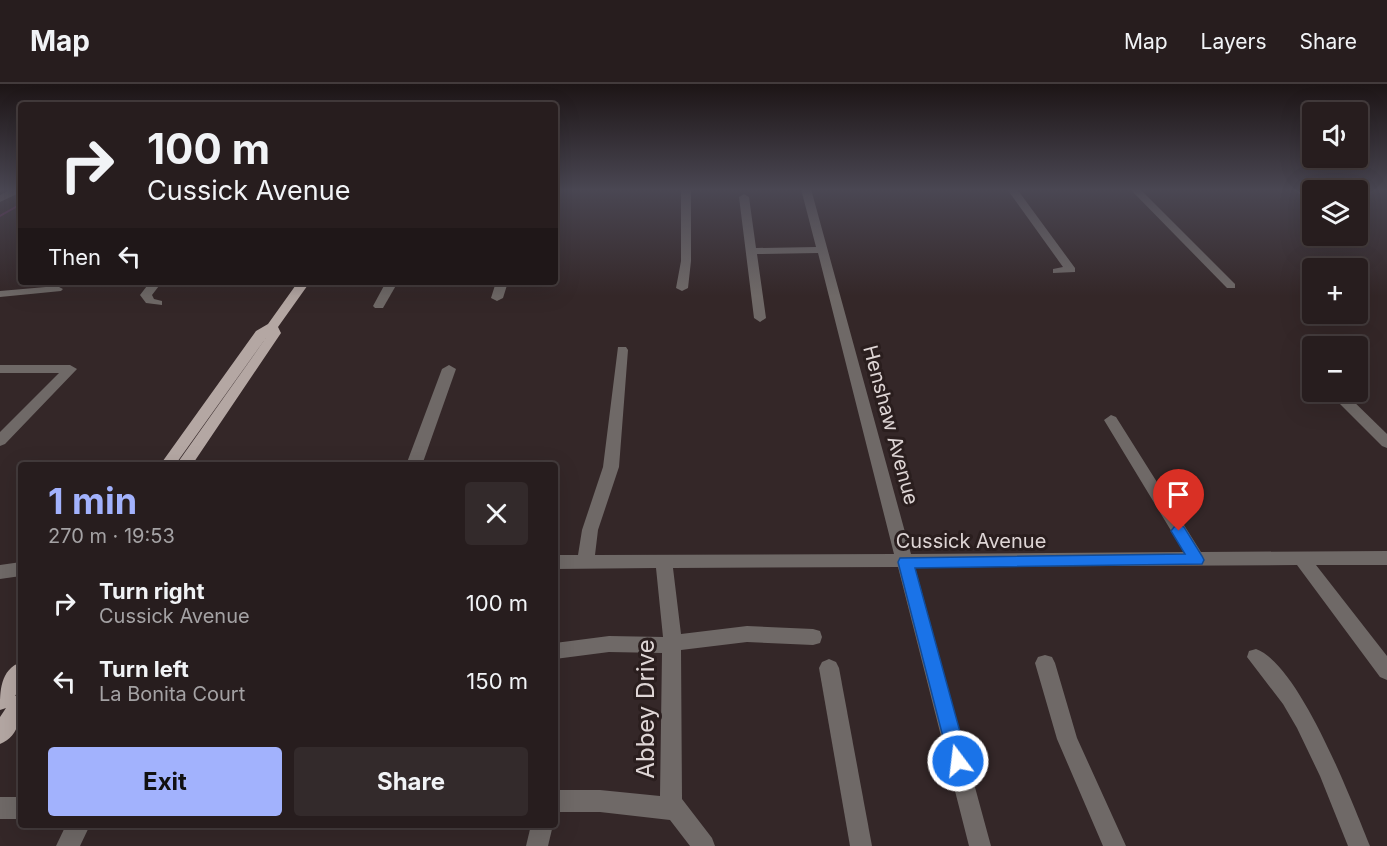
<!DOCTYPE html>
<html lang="en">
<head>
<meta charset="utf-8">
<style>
	:root { --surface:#271d1e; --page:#332a2b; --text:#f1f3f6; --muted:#a4a2a4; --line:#433b3c; --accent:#a2b2fd }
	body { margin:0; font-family:Inter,sans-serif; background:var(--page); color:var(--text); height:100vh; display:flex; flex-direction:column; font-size:22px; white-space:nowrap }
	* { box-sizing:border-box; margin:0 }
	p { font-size:20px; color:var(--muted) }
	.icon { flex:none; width:33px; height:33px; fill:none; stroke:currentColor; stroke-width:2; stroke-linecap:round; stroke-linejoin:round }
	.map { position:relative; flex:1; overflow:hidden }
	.sheet { position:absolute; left:18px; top:378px; width:540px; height:366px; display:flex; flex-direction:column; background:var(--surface); border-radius:6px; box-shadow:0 6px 24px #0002,0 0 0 2px var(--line) }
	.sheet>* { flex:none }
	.banner { position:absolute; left:18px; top:18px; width:540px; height:183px; border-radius:6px; box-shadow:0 6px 24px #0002,0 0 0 2px var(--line); background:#271d1e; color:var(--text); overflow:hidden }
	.buttons { position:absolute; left:1302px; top:18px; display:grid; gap:12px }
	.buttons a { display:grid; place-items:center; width:66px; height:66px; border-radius:6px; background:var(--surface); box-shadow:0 6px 24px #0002,0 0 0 2px var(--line); font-size:30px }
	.pin { position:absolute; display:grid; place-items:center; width:51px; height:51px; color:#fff; margin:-62px -26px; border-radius:50% 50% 50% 0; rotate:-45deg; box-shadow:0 0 6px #0007 }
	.pin .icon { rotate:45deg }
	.me { position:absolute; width:66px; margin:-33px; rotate:345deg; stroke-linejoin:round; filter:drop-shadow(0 0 4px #0008) }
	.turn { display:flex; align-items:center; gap:21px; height:126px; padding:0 30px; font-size:27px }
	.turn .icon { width:78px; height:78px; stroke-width:2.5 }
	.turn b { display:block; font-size:42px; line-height:51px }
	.then { display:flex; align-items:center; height:57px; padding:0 30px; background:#0003; gap:12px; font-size:22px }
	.round { display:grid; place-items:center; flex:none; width:63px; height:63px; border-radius:6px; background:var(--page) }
	.overview { display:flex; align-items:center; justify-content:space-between; height:102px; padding:0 30px }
	h1 { font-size:36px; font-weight:700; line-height:45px; color:var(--accent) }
	.action { display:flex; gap:12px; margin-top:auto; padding:12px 30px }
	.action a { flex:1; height:69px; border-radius:6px; background:var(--accent); color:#111; font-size:24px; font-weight:700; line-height:69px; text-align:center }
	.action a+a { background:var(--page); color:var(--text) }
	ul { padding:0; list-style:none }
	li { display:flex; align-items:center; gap:18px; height:78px; padding:0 30px }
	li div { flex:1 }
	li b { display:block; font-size:22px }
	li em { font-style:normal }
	header { display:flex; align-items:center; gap:36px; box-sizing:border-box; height:84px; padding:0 30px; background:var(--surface); border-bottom:2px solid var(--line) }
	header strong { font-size:28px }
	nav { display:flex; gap:33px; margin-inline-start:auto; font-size:21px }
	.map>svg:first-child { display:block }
</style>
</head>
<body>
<header>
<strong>Map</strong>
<nav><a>Map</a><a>Layers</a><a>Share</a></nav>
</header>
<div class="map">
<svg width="1387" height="762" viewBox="0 0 1387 762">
	<rect width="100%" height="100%" fill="#342728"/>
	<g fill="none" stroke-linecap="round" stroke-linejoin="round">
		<polyline stroke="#642b59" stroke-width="2" points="0,132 21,120"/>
		<g fill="#6f6967" fill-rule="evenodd">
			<polygon points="12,105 21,105 21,108 0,118 0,111"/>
			<polygon points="681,105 691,105 691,177 688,204 682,207 676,204 681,177"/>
			<polygon points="801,105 811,105 911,470 1184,468 1104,336 1111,331 1116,333 1201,468 1387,467 1387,481 1316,481 1387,572 1387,596 1380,593 1297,481 915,483 991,762 969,762 898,483 673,484 681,550 747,542 813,545 820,547 822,553 820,559 813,561 747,558 681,566 682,715 712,754 715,762 690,762 670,736 600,728 555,728 555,706 600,706 660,712 662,569 609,568 555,575 555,559 609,552 663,553 656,484 555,485 555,471 578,471 582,446 603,383 618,263 626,263 628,266 619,383 598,446 595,471 894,470 818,169 757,170 766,234 760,238 754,234 739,113 744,110 749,113 756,164 816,163"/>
			<polygon points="1007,105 1017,105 1075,184 1075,188 1053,189 1053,185 1063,183"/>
			<polygon points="1130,105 1140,105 1235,200 1235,204 1227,204"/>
			<polygon points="1293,105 1304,105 1312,112 1312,119"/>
			<polygon points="150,198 162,198 152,211 154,215 162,217 162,221 146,219 140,211"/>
			<polygon points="386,198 398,198 383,224 375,224 373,222"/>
			<polygon points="496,198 508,198 503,214 497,217 491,214"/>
			<polygon points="57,202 63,205 61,207 0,213 0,207"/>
			<polygon points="0,281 70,281 77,285 5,360 0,362 0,348 59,289 0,289"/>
			<polygon points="449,281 456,285 422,381 406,381 442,285"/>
			<polygon points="1340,308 1345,309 1387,350 1387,364 1382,362 1335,315 1333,312 1335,309"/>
			<polygon points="21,478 21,492 0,495 0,481"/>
			<path d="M 1256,565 C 1300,581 1352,718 1370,762 L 1348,762 L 1320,692 L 1297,644 L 1283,620 L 1247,573 L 1249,567 Z"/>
			<polygon points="1045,571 1052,573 1055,579 1077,654 1126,762 1103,762 1057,655 1035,579 1038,573"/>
			<polygon points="829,575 836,578 839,584 872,762 850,762 819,584 822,578"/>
			<rect x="0" y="713" width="21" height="22"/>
			<polygon points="66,741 90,741 80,762 56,762"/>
			<polygon points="531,741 553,741 548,762 526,762"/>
		</g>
		<g fill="#b4a7a3" fill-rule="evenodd">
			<polygon points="298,198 310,198 278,243 281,249 192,381 176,381 268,251 175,381 160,381 256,247 268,240"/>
			<path d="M 21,578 L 21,603 L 15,612 L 21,610 C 21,629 21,652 0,660 L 0,633 L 6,624 L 0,626 C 0,607 0,586 21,578 Z"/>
		</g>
	</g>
	<linearGradient id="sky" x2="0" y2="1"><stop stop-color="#1d1516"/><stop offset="0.5" stop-color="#4a4753"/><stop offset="1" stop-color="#4a4753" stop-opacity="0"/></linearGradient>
	<rect width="1387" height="212" fill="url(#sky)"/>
	<polygon fill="#1a73e8" stroke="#114b97" stroke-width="1.5" points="1179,441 1184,443 1202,472 1204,476 1202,480 915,484 968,677 965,684 958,686 951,684 898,478 900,474 1185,470 1171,447 1174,443"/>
	<g text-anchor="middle" stroke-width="6" stroke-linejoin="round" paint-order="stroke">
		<g font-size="20" fill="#ded5d5" stroke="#2a1e1e">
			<text transform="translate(891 341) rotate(75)" y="7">Henshaw Avenue</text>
			<text x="971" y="464">Cussick Avenue</text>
		</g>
		<g font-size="24" fill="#ded5d5" stroke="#2a1e1e">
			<text transform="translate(646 625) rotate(-90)" y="8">Abbey Drive</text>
		</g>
	</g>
</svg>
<div class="buttons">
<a><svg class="icon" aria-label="sound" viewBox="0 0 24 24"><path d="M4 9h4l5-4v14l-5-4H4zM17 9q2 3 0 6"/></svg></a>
<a><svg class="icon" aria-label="layers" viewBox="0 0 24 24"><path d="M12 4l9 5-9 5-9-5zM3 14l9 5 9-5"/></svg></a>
<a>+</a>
<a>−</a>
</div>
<div class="pin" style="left:1179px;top:447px;background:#d93025"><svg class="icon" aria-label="arrive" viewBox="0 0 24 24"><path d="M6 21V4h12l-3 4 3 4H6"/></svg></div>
<svg class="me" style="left:958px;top:677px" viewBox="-20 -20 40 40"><circle r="17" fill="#1a73e8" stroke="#fff" stroke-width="3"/><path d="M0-11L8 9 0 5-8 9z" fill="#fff"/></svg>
<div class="banner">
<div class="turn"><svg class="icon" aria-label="right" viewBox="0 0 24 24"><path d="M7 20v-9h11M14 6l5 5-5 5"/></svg><div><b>100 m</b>Cussick Avenue</div></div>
<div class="then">Then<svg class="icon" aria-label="left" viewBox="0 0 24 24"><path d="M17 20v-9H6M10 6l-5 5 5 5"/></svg></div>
</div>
<section class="sheet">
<div class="overview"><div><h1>1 min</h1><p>270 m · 19:53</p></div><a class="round"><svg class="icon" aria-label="close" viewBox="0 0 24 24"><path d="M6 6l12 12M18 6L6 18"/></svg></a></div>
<ul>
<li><svg class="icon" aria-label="right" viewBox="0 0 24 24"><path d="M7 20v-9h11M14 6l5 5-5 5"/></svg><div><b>Turn right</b><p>Cussick Avenue</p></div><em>100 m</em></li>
<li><svg class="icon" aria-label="left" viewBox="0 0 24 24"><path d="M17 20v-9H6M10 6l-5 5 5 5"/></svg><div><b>Turn left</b><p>La Bonita Court</p></div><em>150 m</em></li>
</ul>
<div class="action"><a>Exit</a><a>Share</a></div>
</section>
</div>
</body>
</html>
